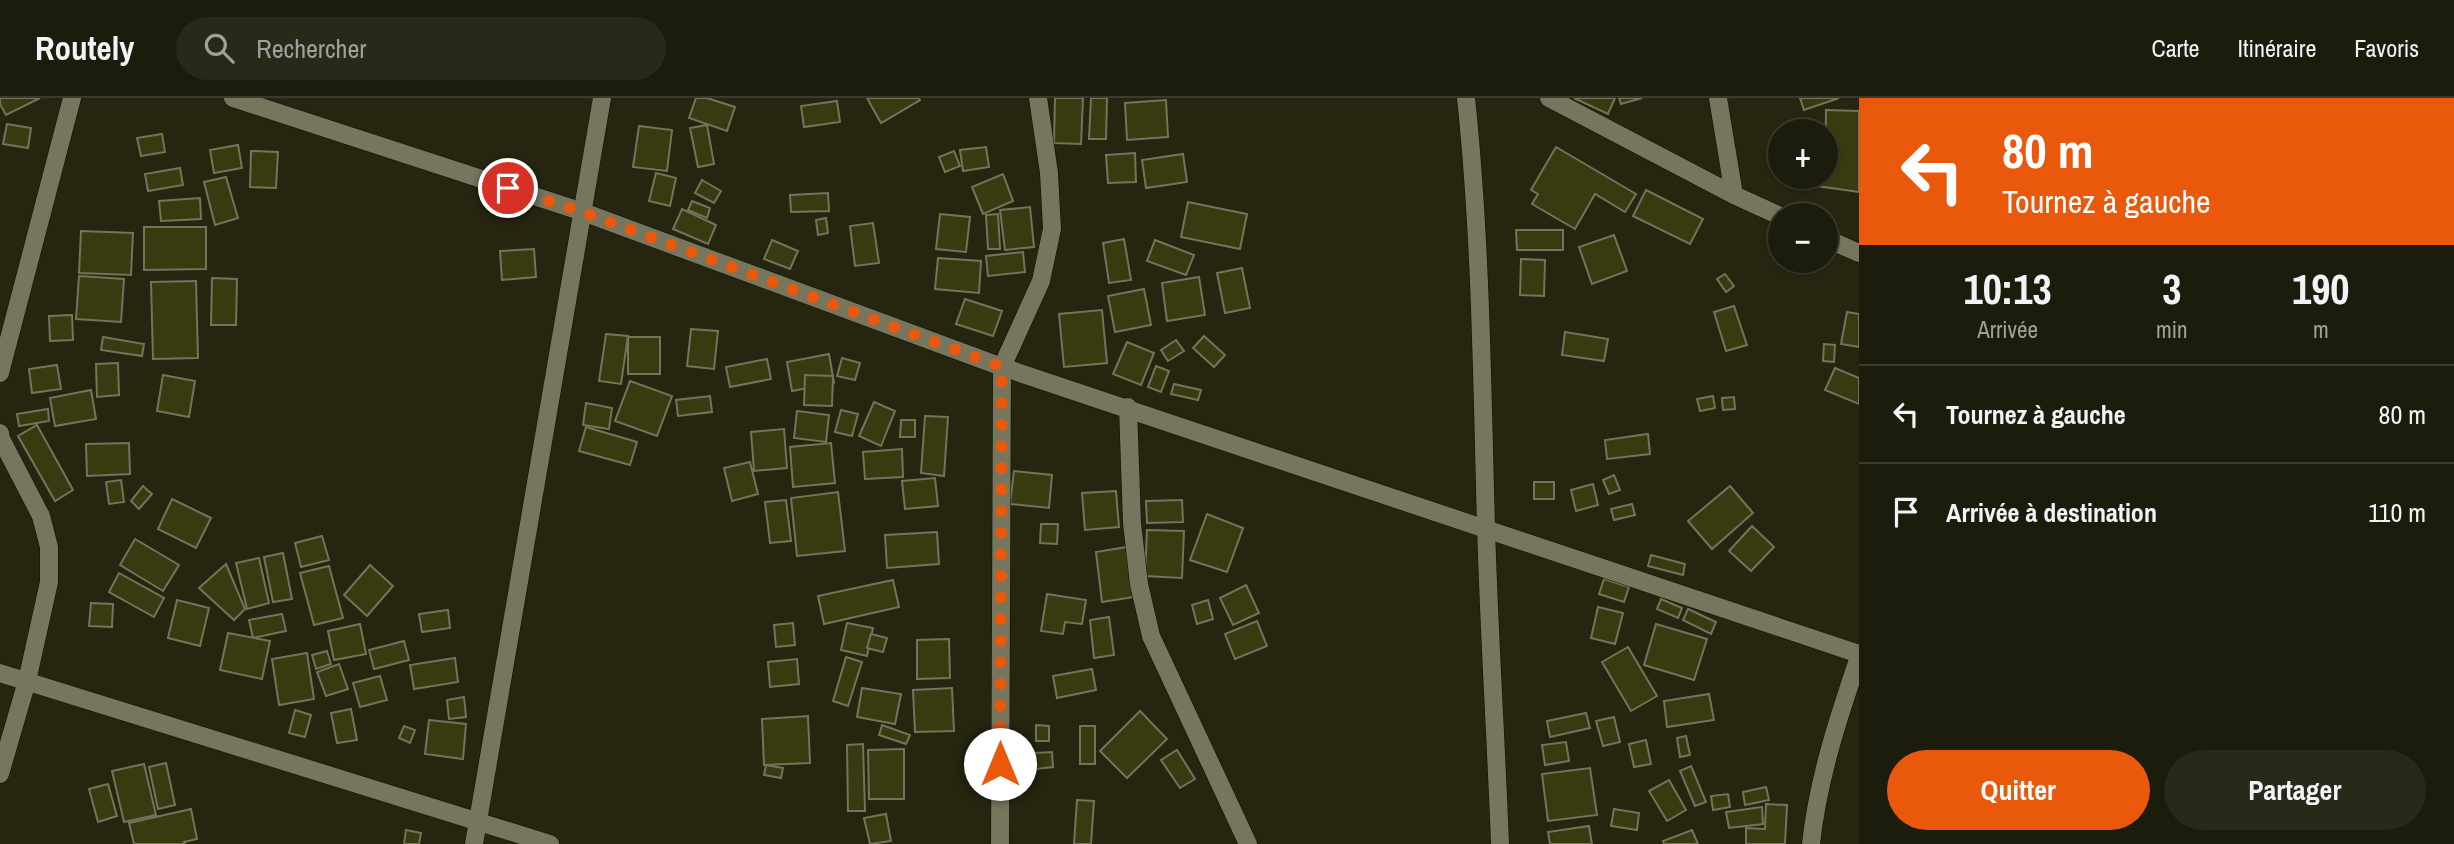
<!DOCTYPE html>
<html lang="fr">
<head>
<meta charset="utf-8">
<style>
	:root { --surface:#1c1c0c; --page:#29291a; --text:#f1f3f6; --muted:#a0a19d; --line:#3a3a2d; --accent:#ea580c }
	body { margin:0; font-family:"Archivo Narrow",sans-serif; background:var(--page); color:var(--text); height:100vh; display:flex; flex-direction:column; font-size:26px; white-space:nowrap }
	* { box-sizing:border-box; margin:0 }
	p { font-size:23px; color:var(--muted) }
	.icon { flex:none; width:38px; height:38px; fill:none; stroke:currentColor; stroke-width:2; stroke-linecap:round; stroke-linejoin:round }
	.map { position:relative; flex:1; overflow:hidden }
	.sheet { display:flex; flex-direction:column; background:var(--surface); width:595px }
	.sheet>* { flex:none }
	.top-card { background:#ea580c; color:#fff; overflow:hidden }
	.buttons { position:absolute; left:1768px; top:21px; display:grid; gap:14px }
	.buttons a { display:grid; place-items:center; width:70px; height:70px; border-radius:50%; background:var(--surface); box-shadow:0 2px 5px #0004,0 0 0 2px var(--line); font-size:35px }
	.pin { position:absolute; display:grid; place-items:center; width:60px; height:60px; color:#fff; margin:-30px; border:4px solid #fff; border-radius:50%; box-shadow:0 2px 7px #0007 }
	.me { position:absolute; width:77px; margin:-38px; rotate:0deg; stroke-linejoin:round; filter:drop-shadow(0 0 5px #0008) }
	.turn { display:flex; align-items:center; gap:24px; height:147px; padding:0 28px; font-size:32px }
	.turn .icon { width:91px; height:91px; stroke-width:2.5 }
	.turn b { display:block; font-size:49px; line-height:60px }
	.eta { display:flex; justify-content:space-evenly; align-items:center; height:119px; text-align:center }
	.eta b { font-size:42px; font-weight:700; line-height:49px }
	.action { display:flex; gap:14px; margin-top:auto; padding:14px 28px }
	.action a { flex:1; height:80px; border-radius:42px; background:var(--accent); color:#fff; font-size:28px; font-weight:700; line-height:80px; text-align:center }
	.action a+a { background:var(--page); color:var(--text) }
	ul { padding:0; list-style:none }
	li { display:flex; align-items:center; gap:21px; height:98px; padding:0 28px; border-top:2px solid var(--line) }
	li div { flex:1 }
	li b { display:block; font-size:26px }
	li em { font-style:normal }
	header { display:flex; align-items:center; gap:42px; box-sizing:border-box; height:98px; padding:0 35px; background:var(--surface); border-bottom:2px solid var(--line) }
	header strong { font-size:33px }
	nav { display:flex; gap:38px; margin-inline-start:auto; font-size:24px }
	.search { width:490px; height:63px; background:var(--page); display:flex; align-items:center; gap:18px; box-sizing:border-box; padding:0 24px; border-radius:38px; color:var(--muted); font-size:26px }
	main { display:flex; flex:1; min-height:0 }
	.map>svg:first-child { display:block }
</style>
</head>
<body>
<header>
<strong>Routely</strong>
<div class="search"><svg class="icon" aria-label="search" viewBox="0 0 24 24"><circle cx="10" cy="10" r="6"/><path d="M15 15l6 6"/></svg>Rechercher</div>
<nav><a>Carte</a><a>Itinéraire</a><a>Favoris</a></nav>
</header>
<main>
<div class="map">
<svg width="1859" height="746" viewBox="0 0 1859 746">
	<rect width="100%" height="100%" fill="#252510"/>
	<g fill="#393a10" stroke="#72745b" stroke-width="2">
		<polygon points="0,0 40,0 6,17 0,6"/>
		<polygon points="696,0 707,0 735,9 727,33 689,20"/>
		<polygon points="867,0 919,0 920,2 881,25"/>
		<polygon points="1055,0 1083,0 1081,46 1054,45"/>
		<polygon points="1091,0 1107,0 1106,41 1089,41"/>
		<polygon points="1574,0 1615,0 1608,16"/>
		<polygon points="1619,0 1642,0 1621,6"/>
		<polygon points="1800,0 1839,0 1804,12"/>
		<polygon points="1166,2 1168,39 1127,42 1125,5"/>
		<polygon points="837,3 840,24 804,29 801,8"/>
		<polygon points="1826,12 1859,13 1859,94 1817,88 1816,79 1825,79"/>
		<polygon points="7,26 31,30 28,50 3,46"/>
		<polygon points="1804,26 1805,33 1783,33 1783,28"/>
		<polygon points="707,27 714,66 698,69 690,30"/>
		<polygon points="639,28 672,32 667,73 633,69"/>
		<polygon points="162,36 165,54 141,58 137,40"/>
		<polygon points="238,47 242,70 214,75 210,52"/>
		<polygon points="986,49 989,69 963,73 960,52"/>
		<polygon points="1556,49 1636,96 1625,114 1595,96 1575,131 1532,106 1538,96 1531,92"/>
		<polygon points="251,53 278,54 276,90 250,89"/>
		<polygon points="954,53 960,68 945,74 939,59"/>
		<polygon points="1135,55 1136,84 1108,85 1106,57"/>
		<polygon points="1183,56 1187,84 1146,90 1142,62"/>
		<polygon points="180,70 183,87 148,93 145,76"/>
		<polygon points="656,75 676,80 670,108 649,103"/>
		<polygon points="1003,76 1013,103 983,116 972,89"/>
		<polygon points="226,79 238,120 215,127 204,84"/>
		<polygon points="1788,79 1809,79 1810,81 1788,83"/>
		<polygon points="702,82 721,93 714,105 695,95"/>
		<polygon points="1646,92 1703,121 1690,146 1633,118"/>
		<polygon points="828,95 829,113 791,114 790,97"/>
		<polygon points="200,100 201,121 161,123 159,103"/>
		<polygon points="692,103 710,110 707,120 688,112"/>
		<polygon points="1188,104 1247,116 1240,151 1181,139"/>
		<polygon points="1030,109 1034,149 1005,152 1000,112"/>
		<polygon points="682,111 716,127 708,146 673,131"/>
		<polygon points="940,116 970,119 966,154 936,151"/>
		<polygon points="998,116 1000,151 988,151 986,117"/>
		<polygon points="826,120 828,135 818,137 816,122"/>
		<polygon points="873,125 879,165 855,168 850,128"/>
		<polygon points="144,129 206,129 206,171 144,172"/>
		<polygon points="1516,132 1563,132 1563,152 1517,152"/>
		<polygon points="81,133 133,135 131,177 79,175"/>
		<polygon points="1614,137 1627,173 1592,186 1579,149"/>
		<polygon points="1124,141 1131,182 1109,185 1103,145"/>
		<polygon points="772,142 798,153 790,171 764,161"/>
		<polygon points="1155,142 1194,157 1186,177 1147,163"/>
		<polygon points="534,151 536,179 502,182 500,153"/>
		<polygon points="1023,154 1025,174 988,178 986,158"/>
		<polygon points="938,160 981,163 979,195 935,191"/>
		<polygon points="1521,161 1545,162 1544,198 1520,197"/>
		<polygon points="1242,170 1250,210 1225,215 1217,175"/>
		<polygon points="1725,176 1734,188 1726,194 1717,181"/>
		<polygon points="79,178 124,181 121,224 76,221"/>
		<polygon points="1199,179 1205,217 1167,223 1162,185"/>
		<polygon points="212,180 237,181 236,227 211,227"/>
		<polygon points="196,183 198,260 153,261 151,184"/>
		<polygon points="1144,191 1151,227 1115,234 1108,198"/>
		<polygon points="965,201 1002,213 993,238 956,226"/>
		<polygon points="1734,208 1747,247 1726,253 1714,214"/>
		<polygon points="1102,212 1107,265 1064,269 1059,216"/>
		<polygon points="1847,214 1859,216 1859,249 1841,246"/>
		<polygon points="72,217 73,242 50,243 49,218"/>
		<polygon points="691,231 718,233 714,271 687,268"/>
		<polygon points="1565,234 1608,241 1604,263 1562,257"/>
		<polygon points="606,236 628,238 621,286 599,283"/>
		<polygon points="1204,238 1225,257 1214,269 1193,250"/>
		<polygon points="103,239 144,246 142,258 101,252"/>
		<rect x="628" y="239" width="32" height="37"/>
		<polygon points="1176,242 1184,253 1168,263 1161,252"/>
		<polygon points="1127,244 1154,255 1141,287 1113,276"/>
		<polygon points="1824,246 1835,247 1834,264 1823,263"/>
		<polygon points="829,256 834,285 792,293 787,264"/>
		<polygon points="842,260 860,265 855,282 837,278"/>
		<polygon points="767,261 771,281 730,289 726,269"/>
		<polygon points="118,265 119,297 97,299 96,266"/>
		<polygon points="57,267 61,291 32,295 29,271"/>
		<polygon points="1156,268 1169,273 1161,294 1148,289"/>
		<polygon points="1835,270 1859,280 1859,306 1825,292"/>
		<polygon points="163,277 195,283 189,319 157,313"/>
		<polygon points="805,277 833,278 832,308 804,307"/>
		<polygon points="630,283 672,298 657,338 615,323"/>
		<polygon points="1174,286 1201,292 1198,302 1171,296"/>
		<polygon points="91,292 96,321 55,328 50,300"/>
		<polygon points="710,298 712,314 678,318 676,302"/>
		<polygon points="1713,298 1715,310 1700,313 1697,301"/>
		<polygon points="1734,299 1735,311 1723,312 1722,300"/>
		<polygon points="874,304 895,313 881,348 859,338"/>
		<polygon points="586,305 612,310 609,331 583,327"/>
		<polygon points="48,311 49,323 19,328 17,316"/>
		<polygon points="841,312 858,316 852,338 835,334"/>
		<polygon points="797,313 829,317 826,344 794,340"/>
		<polygon points="925,318 948,319 944,378 921,375"/>
		<polygon points="901,322 915,322 915,339 900,339"/>
		<polygon points="37,327 73,392 55,403 18,338"/>
		<polygon points="586,329 637,344 630,367 579,353"/>
		<polygon points="784,331 787,370 754,373 751,334"/>
		<polygon points="1648,336 1650,356 1607,361 1605,342"/>
		<polygon points="129,345 130,376 87,378 86,346"/>
		<polygon points="831,345 835,385 793,389 790,349"/>
		<polygon points="902,351 903,379 865,381 863,354"/>
		<polygon points="750,364 758,396 732,403 724,370"/>
		<polygon points="1014,373 1052,377 1049,410 1010,406"/>
		<polygon points="1614,377 1620,392 1609,396 1603,382"/>
		<polygon points="935,380 938,408 905,411 902,383"/>
		<polygon points="121,382 124,404 109,406 106,384"/>
		<rect x="1534" y="384" width="20" height="17"/>
		<polygon points="1593,386 1598,407 1576,413 1571,392"/>
		<polygon points="143,388 152,396 139,411 131,403"/>
		<polygon points="1730,388 1753,415 1712,451 1688,423"/>
		<polygon points="1116,393 1119,429 1085,432 1082,395"/>
		<polygon points="838,394 845,453 797,458 791,400"/>
		<polygon points="172,401 211,420 196,450 158,431"/>
		<polygon points="786,402 791,443 770,445 765,404"/>
		<polygon points="1182,402 1183,424 1147,425 1146,403"/>
		<polygon points="1632,406 1635,417 1614,422 1611,411"/>
		<polygon points="1207,416 1243,430 1227,474 1190,462"/>
		<polygon points="1041,426 1058,426 1057,446 1040,445"/>
		<polygon points="1752,428 1774,449 1751,473 1729,453"/>
		<polygon points="1147,432 1184,433 1182,480 1145,478"/>
		<polygon points="937,434 939,466 887,470 885,437"/>
		<polygon points="322,438 329,462 301,469 295,445"/>
		<polygon points="135,441 179,467 163,493 120,467"/>
		<polygon points="1127,449 1134,499 1102,504 1096,454"/>
		<polygon points="283,455 292,501 273,504 264,459"/>
		<polygon points="1651,457 1685,466 1683,477 1648,468"/>
		<polygon points="259,460 269,505 247,511 236,465"/>
		<polygon points="226,466 245,511 234,522 199,490"/>
		<polygon points="370,467 393,488 367,518 344,497"/>
		<polygon points="329,468 343,520 314,527 300,475"/>
		<polygon points="119,475 164,500 154,519 109,494"/>
		<polygon points="1604,481 1629,489 1624,504 1599,496"/>
		<polygon points="893,482 899,509 824,526 818,498"/>
		<polygon points="1246,487 1259,515 1233,527 1220,500"/>
		<polygon points="1047,496 1086,502 1082,526 1065,524 1063,536 1041,533"/>
		<polygon points="1661,501 1682,510 1678,520 1657,511"/>
		<polygon points="177,502 209,510 200,548 168,540"/>
		<polygon points="1208,502 1213,521 1197,526 1192,507"/>
		<polygon points="91,505 113,506 112,529 89,528"/>
		<polygon points="1598,509 1623,515 1615,546 1591,540"/>
		<polygon points="1688,511 1716,524 1711,536 1683,522"/>
		<polygon points="448,512 450,530 422,534 419,516"/>
		<polygon points="282,516 286,533 253,540 249,522"/>
		<polygon points="1109,519 1114,557 1094,560 1090,522"/>
		<polygon points="1257,523 1267,548 1235,561 1225,536"/>
		<polygon points="793,525 795,547 776,549 774,527"/>
		<polygon points="847,525 873,530 867,558 841,552"/>
		<polygon points="360,526 366,556 334,562 328,533"/>
		<polygon points="1656,526 1707,541 1694,582 1644,567"/>
		<polygon points="228,535 270,543 262,581 220,572"/>
		<polygon points="871,536 887,540 883,554 867,550"/>
		<polygon points="949,541 950,580 917,581 917,542"/>
		<polygon points="404,543 409,562 374,571 369,552"/>
		<polygon points="1628,549 1657,598 1631,613 1602,564"/>
		<polygon points="327,553 331,566 316,571 312,557"/>
		<polygon points="307,555 314,601 279,607 272,561"/>
		<polygon points="846,559 862,564 848,608 833,603"/>
		<polygon points="455,560 458,584 414,591 410,567"/>
		<polygon points="797,561 799,586 770,589 768,564"/>
		<polygon points="339,566 348,591 326,598 317,574"/>
		<polygon points="1092,571 1096,592 1057,600 1053,578"/>
		<polygon points="380,578 387,602 360,609 353,585"/>
		<polygon points="862,590 901,596 895,626 857,619"/>
		<polygon points="952,590 954,633 915,634 913,592"/>
		<polygon points="1709,596 1714,622 1667,629 1664,603"/>
		<polygon points="464,599 466,619 449,621 447,602"/>
		<polygon points="351,611 357,642 337,645 331,615"/>
		<polygon points="295,612 311,617 305,639 289,635"/>
		<polygon points="1140,613 1167,641 1127,680 1100,653"/>
		<polygon points="1586,615 1590,630 1550,639 1547,623"/>
		<polygon points="808,618 810,665 764,667 762,621"/>
		<polygon points="1614,619 1620,644 1603,648 1596,623"/>
		<polygon points="429,622 466,626 463,661 425,656"/>
		<polygon points="882,627 910,637 906,646 879,637"/>
		<polygon points="1036,627 1049,628 1049,643 1036,643"/>
		<polygon points="404,628 415,632 410,645 399,640"/>
		<rect x="1080" y="628" width="15" height="38"/>
		<polygon points="1686,638 1690,657 1680,659 1677,640"/>
		<polygon points="1646,642 1651,666 1634,669 1629,646"/>
		<polygon points="1566,644 1569,663 1545,667 1542,647"/>
		<polygon points="863,646 865,713 848,713 847,647"/>
		<polygon points="904,651 904,701 869,701 868,652"/>
		<polygon points="1177,652 1195,681 1180,690 1161,662"/>
		<polygon points="1052,654 1053,669 1036,671 1035,655"/>
		<polygon points="166,665 175,707 158,711 149,669"/>
		<polygon points="144,666 156,717 124,724 112,673"/>
		<polygon points="766,667 783,670 781,680 764,677"/>
		<polygon points="1691,668 1706,704 1695,708 1680,673"/>
		<polygon points="1590,670 1597,717 1548,723 1542,676"/>
		<polygon points="1669,682 1686,712 1667,723 1649,693"/>
		<polygon points="108,686 117,718 98,724 89,691"/>
		<polygon points="1766,689 1769,702 1745,707 1743,694"/>
		<polygon points="1728,696 1730,709 1713,712 1711,698"/>
		<polygon points="1077,702 1094,703 1091,746 1074,746"/>
		<polygon points="1766,706 1787,707 1785,746 1746,746 1746,730 1765,731"/>
		<polygon points="1762,709 1763,726 1729,730 1726,714"/>
		<polygon points="191,711 197,741 184,744 185,746 134,746 129,725"/>
		<polygon points="1614,711 1639,715 1637,732 1611,728"/>
		<polygon points="886,716 891,743 870,746 864,720"/>
		<polygon points="1589,728 1592,746 1550,746 1548,734"/>
		<polygon points="406,732 421,735 419,746 404,746"/>
		<polygon points="1692,732 1698,746 1664,746 1663,743"/>
	</g>
	<g fill="none" stroke-linecap="round" stroke-linejoin="round">
		<g stroke="#0e0e00" stroke-width="19">
			<g id="street">
				<polyline points="233,0 583,114 1002,269 1859,556"/>
				<path d="M 1466,0 C 1481,142 1482,285 1486,428 C 1489,534 1496,640 1500,746"/>
				<polyline points="1549,0 1734,97 1780,118"/>
				<polyline points="1718,0 1734,97"/>
				<polyline points="1825,140 1859,155"/>
				<polyline points="0,275 72,0"/>
				<polyline points="1128,309 1132,425 1139,486 1151,538 1248,746"/>
				<polyline points="0,335 1,341 41,418 49,449 49,484 27,583 0,676"/>
				<polyline points="0,575 550,746"/>
				<polyline points="474,746 602,0"/>
				<polyline points="1000,746 1002,269 1041,183 1052,131 1049,75 1038,0"/>
				<path d="M 1811,746 C 1818,681 1838,621 1859,559"/>
			</g>
		</g>
		<use href="#street" stroke="#75765d" stroke-width="18"/>
	</g>
	<g fill="none" stroke-linecap="round" stroke-linejoin="round">
		<polyline stroke="#ea580c" stroke-width="12" stroke-dasharray="0 21.6" points="508,90 583,114 1002,269 1000,666"/>
	</g>
</svg>
<div class="buttons">
<a>+</a>
<a>−</a>
</div>
<div class="pin" style="left:508px;top:90px;background:#d93025"><svg class="icon" aria-label="arrive" viewBox="0 0 24 24"><path d="M6 21V4h12l-3 4 3 4H6"/></svg></div>
<svg class="me" style="left:1000px;top:666px" viewBox="-20 -20 40 40"><circle r="19" fill="#fff"/><path d="M0-13L10 11 0 6-10 11z" fill="#ea580c"/></svg>
</div>
<section class="sheet">
<div class="top-card">
<div class="turn"><svg class="icon" aria-label="left" viewBox="0 0 24 24"><path d="M17 20v-9H6M10 6l-5 5 5 5"/></svg><div><b>80 m</b>Tournez à gauche</div></div>
</div>
<div class="eta">
<div><b>10:13</b><p>Arrivée</p></div>
<div><b>3</b><p>min</p></div>
<div><b>190</b><p>m</p></div>
</div>
<ul>
<li><svg class="icon" aria-label="left" viewBox="0 0 24 24"><path d="M17 20v-9H6M10 6l-5 5 5 5"/></svg><div><b>Tournez à gauche</b></div><em>80 m</em></li>
<li><svg class="icon" aria-label="arrive" viewBox="0 0 24 24"><path d="M6 21V4h12l-3 4 3 4H6"/></svg><div><b>Arrivée à destination</b></div><em>110 m</em></li>
</ul>
<div class="action"><a>Quitter</a><a>Partager</a></div>
</section>
</main>
</body>
</html>
